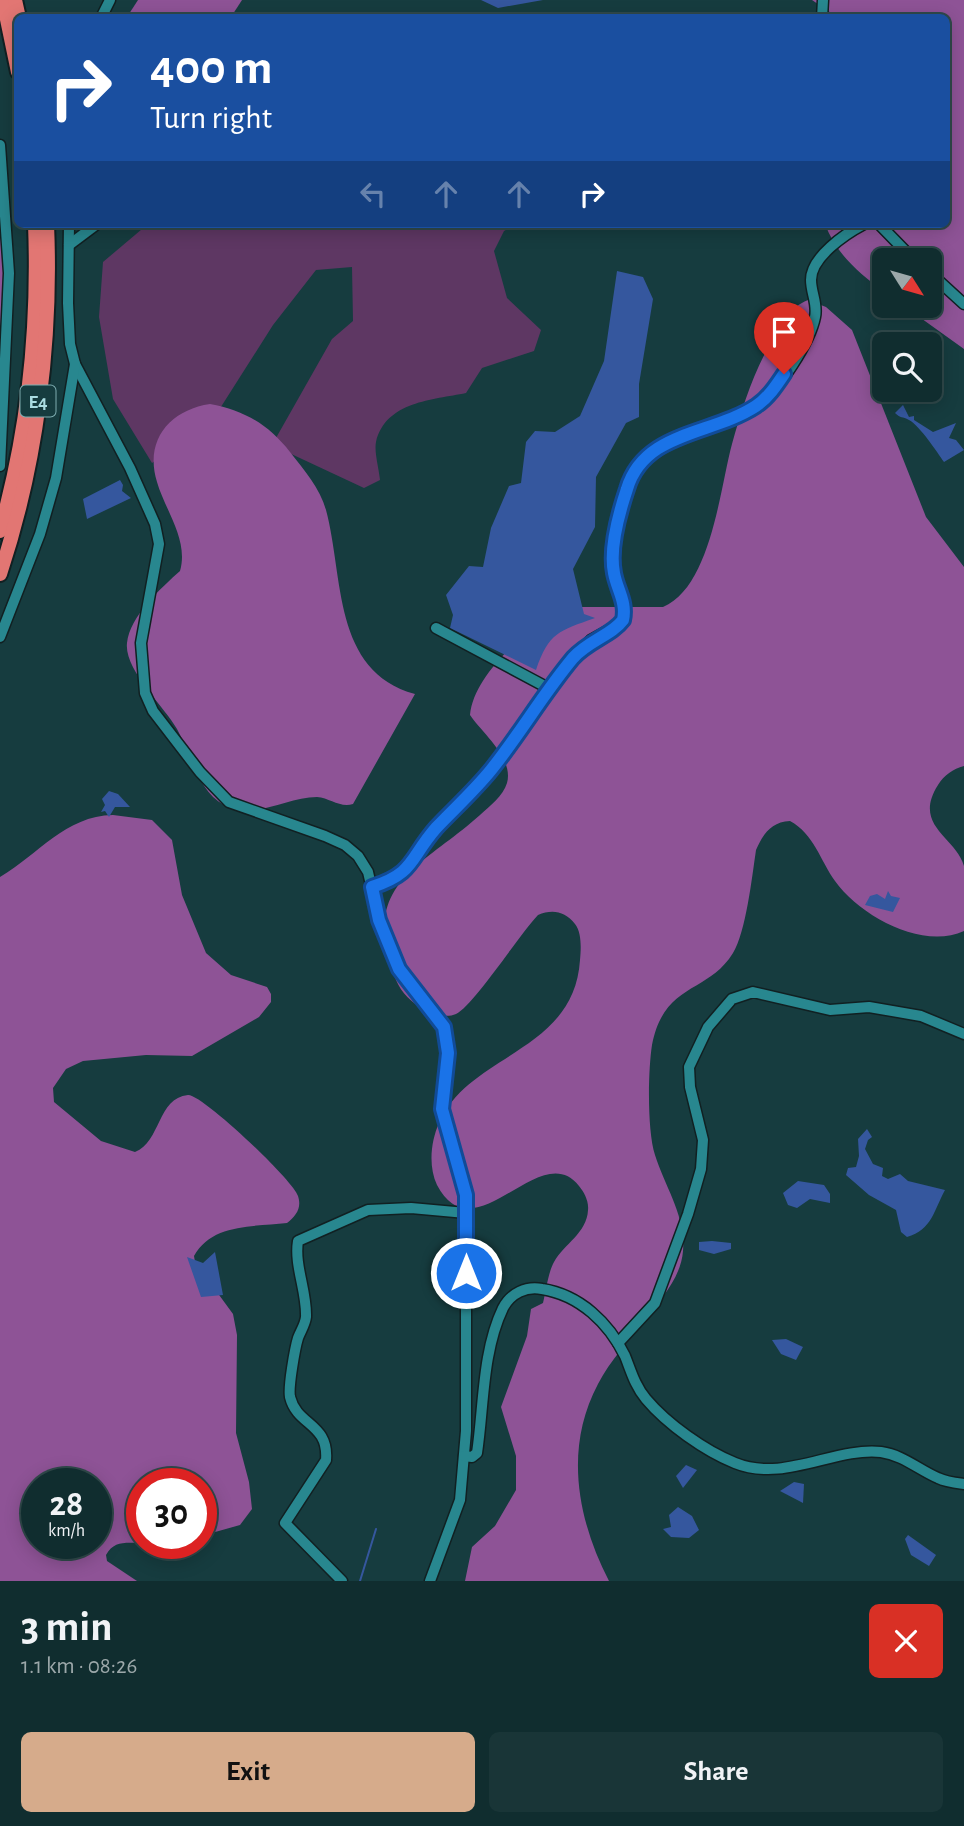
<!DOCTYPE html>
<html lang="en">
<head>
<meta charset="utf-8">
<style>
	:root { --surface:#102d2f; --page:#193537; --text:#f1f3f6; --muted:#9ca8aa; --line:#30494b; --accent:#d6ab8b }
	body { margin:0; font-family:"Alegreya Sans",sans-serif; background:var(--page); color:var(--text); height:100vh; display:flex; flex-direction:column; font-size:26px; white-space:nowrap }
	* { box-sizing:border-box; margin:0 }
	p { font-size:23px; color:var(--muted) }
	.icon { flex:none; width:38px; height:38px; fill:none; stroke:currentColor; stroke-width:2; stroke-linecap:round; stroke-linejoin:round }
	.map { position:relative; height:1581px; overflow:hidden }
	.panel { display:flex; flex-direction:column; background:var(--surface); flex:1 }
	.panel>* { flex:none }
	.banner { position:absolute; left:14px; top:14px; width:936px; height:214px; border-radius:10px; box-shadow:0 4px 18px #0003,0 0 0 2px var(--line); background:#1a4fa0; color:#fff; overflow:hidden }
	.needle { width:46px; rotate:127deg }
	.controls { position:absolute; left:872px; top:248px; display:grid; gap:14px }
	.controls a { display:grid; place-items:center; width:70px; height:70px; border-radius:10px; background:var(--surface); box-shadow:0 4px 18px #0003,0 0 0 2px var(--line); font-size:35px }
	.speed { position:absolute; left:21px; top:1468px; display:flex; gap:14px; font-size:35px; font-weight:700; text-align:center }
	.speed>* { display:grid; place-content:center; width:91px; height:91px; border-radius:50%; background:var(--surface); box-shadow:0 4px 18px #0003,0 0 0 2px var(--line); line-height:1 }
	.speed small { font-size:18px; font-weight:400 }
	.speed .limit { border:10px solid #d22; background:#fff; color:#111 }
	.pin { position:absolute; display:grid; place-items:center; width:60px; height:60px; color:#fff; margin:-72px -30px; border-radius:50% 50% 50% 0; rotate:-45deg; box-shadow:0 0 7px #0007 }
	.pin .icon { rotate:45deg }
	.me { position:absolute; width:77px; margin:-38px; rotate:0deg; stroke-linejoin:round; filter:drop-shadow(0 0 5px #0008) }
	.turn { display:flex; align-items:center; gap:24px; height:147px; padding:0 21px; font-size:32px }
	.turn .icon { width:91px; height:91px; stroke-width:2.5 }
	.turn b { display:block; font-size:49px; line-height:60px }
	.lanes { display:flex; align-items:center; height:66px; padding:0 21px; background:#0003; justify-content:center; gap:35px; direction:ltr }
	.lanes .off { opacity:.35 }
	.round { display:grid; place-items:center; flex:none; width:74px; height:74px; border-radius:10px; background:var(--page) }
	.headline { display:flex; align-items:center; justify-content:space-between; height:119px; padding:0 21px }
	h1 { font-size:42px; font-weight:700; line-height:52px }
	.button { display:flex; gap:14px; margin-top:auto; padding:14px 21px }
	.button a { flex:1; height:80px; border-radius:10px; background:var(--accent); color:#111; font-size:28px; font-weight:700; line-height:80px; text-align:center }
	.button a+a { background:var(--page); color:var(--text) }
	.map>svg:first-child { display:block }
</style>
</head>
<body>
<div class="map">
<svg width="964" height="1581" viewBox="0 0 964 1581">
	<rect width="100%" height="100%" fill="#163c3f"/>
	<path fill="#5e3763" d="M 148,224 L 517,224 L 504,231 L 494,251 L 507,298 L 541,330 L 534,351 L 482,368 L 466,393 C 433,400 386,401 376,442 C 374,452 379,469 380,480 L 364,488 L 272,445 L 332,339 L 353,321 L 352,267 L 316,270 L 273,325 L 212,421 L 152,463 L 113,399 L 99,317 L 103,262 Z"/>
	<g fill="#8e5396" fill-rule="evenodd">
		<polygon points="138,0 242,0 231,17 127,17"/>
		<path d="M 812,0 L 964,0 L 964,349 L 904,306 L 929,306 L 929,261 L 884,261 L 884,292 C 859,273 836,254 825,224 L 947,224 L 947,18 L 837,17 Z"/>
		<polygon points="0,180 6,270 0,371"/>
		<path d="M 808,300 L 826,307 L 852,330 L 926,517 L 964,567 L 964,766 C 953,769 944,775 938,785 C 912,826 956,837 964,866 C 964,882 964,914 964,931 C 922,950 860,916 835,881 C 820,860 814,834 790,821 C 771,822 763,834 756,850 C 752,877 746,932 733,953 C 708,994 664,982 652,1045 C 648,1071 647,1130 655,1155 C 665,1187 686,1216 683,1251 C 681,1278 660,1300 645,1320 C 629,1340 610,1361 598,1384 C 564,1448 577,1519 609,1581 L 465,1581 L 472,1547 L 495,1526 L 516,1490 L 516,1456 L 501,1407 L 527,1336 L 531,1309 L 543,1303 C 546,1291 548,1273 554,1262 C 564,1244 587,1233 588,1210 C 589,1201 584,1192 579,1186 C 540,1136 475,1257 437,1185 C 428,1166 431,1141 439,1123 C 469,1053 574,1053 580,960 C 581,949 582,933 575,924 C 565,911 552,909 538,915 C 519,935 474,1005 456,1014 C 445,1019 429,1013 420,1007 C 407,999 399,989 394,975 C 360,883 422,867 480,815 C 490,806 503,796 507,783 C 514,758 482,733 470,715 C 474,673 527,632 557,607 L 663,607 C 711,587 720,488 732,444 C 742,408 754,370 773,339 C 783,322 789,308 808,300 Z"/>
		<path d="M 210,404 C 244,410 269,425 290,452 C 304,470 320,488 326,510 C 344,577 332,671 415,694 L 353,804 C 340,808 330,798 317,797 C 286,797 254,821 224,805 C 197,790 191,754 177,729 C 165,707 124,670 127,643 C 130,616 161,588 180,571 C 189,540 165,510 157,482 C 144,440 170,410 210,404 Z"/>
		<path d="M 113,815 L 152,820 L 172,840 L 182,895 L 206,953 L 231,975 L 267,987 L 271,994 L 271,1002 L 259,1017 L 192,1056 L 146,1055 L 83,1061 L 66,1069 L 53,1088 L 54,1102 L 101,1141 L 135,1152 C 161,1142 157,1098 188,1095 C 202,1094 293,1180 298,1196 C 302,1208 296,1216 287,1223 C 254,1227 212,1223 194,1256 L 195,1262 L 233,1314 L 237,1335 L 236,1433 L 249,1482 L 252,1509 L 240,1525 L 201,1536 L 201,1484 L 142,1484 L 142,1543 C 127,1543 114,1540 106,1555 L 107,1561 L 137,1581 L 0,1581 L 0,877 C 39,854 65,816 113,815 ZM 37,1484 L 96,1484 L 96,1544 L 37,1544 Z"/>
	</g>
	<g fill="#35579e">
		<polygon points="481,0 543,0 498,8"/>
		<path d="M 617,271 L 643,277 L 653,299 L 639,384 L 639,417 L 626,423 L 596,477 L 595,527 L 573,569 L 584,614 L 595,618 C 559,631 549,632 536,670 L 450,628 L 453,615 L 446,595 L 469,566 L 483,567 L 491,528 L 509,486 L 521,483 L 526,442 L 535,431 L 555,432 L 580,416 L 604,361 Z"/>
		<path d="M 903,405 L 909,417 L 914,416 L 914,420 L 933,432 L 956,423 L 949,438 L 956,440 L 964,450 L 944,462 C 937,452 920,426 909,420 C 902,416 901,419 895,413 Z"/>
		<polygon points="120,480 123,485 122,491 131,498 87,519 83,499"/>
		<polygon points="109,791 118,794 130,807 115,807 109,817 105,811 101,812 105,805 102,799"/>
		<polygon points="888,891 891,896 900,898 893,912 865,905 870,896 877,894 885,899"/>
		<path d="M 867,1129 L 872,1137 L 868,1140 L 865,1149 L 873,1164 L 883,1168 L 882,1176 L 888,1179 L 900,1174 L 908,1181 L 945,1190 C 934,1210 932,1230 907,1237 L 901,1232 L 896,1210 L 869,1195 L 846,1175 L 848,1168 L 856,1167 L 859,1156 L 858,1139 Z"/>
		<polygon points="798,1181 824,1185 830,1194 830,1203 810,1199 797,1208 788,1205 783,1193"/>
		<polygon points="712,1241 731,1243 731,1249 714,1254 699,1250 699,1242"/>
		<polygon points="215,1252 223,1295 201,1297 187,1257 203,1263"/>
		<polygon points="786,1339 803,1347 796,1360 781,1354 772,1340"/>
		<polygon points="686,1465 697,1470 683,1488 676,1476"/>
		<polygon points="794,1482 804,1484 803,1503 780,1491"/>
		<polygon points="678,1507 692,1516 699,1530 689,1538 671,1537 663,1529 671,1527 669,1515"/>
		<polygon points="908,1535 936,1555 929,1566 911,1555 905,1539"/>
	</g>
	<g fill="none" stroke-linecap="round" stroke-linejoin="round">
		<polyline stroke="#35579e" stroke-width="2" points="360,1581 376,1529"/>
		<g stroke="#112022" stroke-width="13">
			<g id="minor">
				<polyline points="101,18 110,0"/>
				<polyline points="822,18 823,0"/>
				<polyline points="0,145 9,273 0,466"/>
				<polyline points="69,224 68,303 70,344 75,364 130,468 155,524 159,544 141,643 145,693 153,711 200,772 229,802 325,836 345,845 358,856 368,872 379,920 399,969 444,1027 448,1053 442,1109 466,1195 466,1431 460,1500 430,1581"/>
				<polyline points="879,224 915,261"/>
				<polyline points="69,245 97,224"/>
				<polyline points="929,272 964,304"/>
				<polyline points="436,628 550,689"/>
				<polyline points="0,637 40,534 56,478 75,364"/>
				<path d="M 372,887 L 394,880 L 404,872 L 435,830 L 490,771 L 572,660 L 591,640 L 620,624 C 633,606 615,587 614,569 C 612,540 620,501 631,475 C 650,432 722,430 758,405 C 779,390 810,342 815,317 C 818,304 811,293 811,280 C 811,257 845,234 864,224"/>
				<polyline points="618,1343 655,1303 688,1214 701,1169 703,1140 690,1087 689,1067 708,1027 732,999 753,992 830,1010 869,1007 921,1016 964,1034"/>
				<path d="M 464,1456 L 472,1457 L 477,1453 C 484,1406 482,1352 503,1308 C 511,1293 526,1286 542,1289 C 580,1295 609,1323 625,1356 C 631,1371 635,1386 646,1399 C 667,1424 705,1451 735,1463 C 784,1483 834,1447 881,1452 C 903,1455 919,1470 938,1478 C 946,1482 956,1483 964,1484"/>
				<path d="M 342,1581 L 285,1523 L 326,1460 C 329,1423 297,1426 290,1397 C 288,1387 295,1348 298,1338 C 301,1330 305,1325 306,1317 C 307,1291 294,1266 298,1241 L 368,1210 L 411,1208 L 466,1213"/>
			</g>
		</g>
		<g stroke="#112022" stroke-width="18">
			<g id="highway">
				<polyline points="3,0 18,72"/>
				<polyline points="15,0 19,18"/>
				<path d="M 0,531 C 28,432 39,327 35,224"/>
				<path d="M 0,574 C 37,463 52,341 47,224"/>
			</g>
		</g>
		<use href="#minor" stroke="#28878f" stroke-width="10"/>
		<use href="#highway" stroke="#e27673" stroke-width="14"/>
	</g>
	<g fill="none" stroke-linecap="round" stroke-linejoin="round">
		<g stroke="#114b97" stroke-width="18">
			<path id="route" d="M 466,1273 L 466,1195 L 442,1109 L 448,1053 L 444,1027 L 399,969 L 379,920 L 372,887 C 415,873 409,859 436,828 C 454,809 474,791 491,770 C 520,734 543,694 573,658 C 588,641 612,635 623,620 C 627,602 617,590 614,573 C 609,548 619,513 627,489 C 644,431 712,435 756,406 C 768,398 776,386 784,374"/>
		</g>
		<use href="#route" stroke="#1a73e8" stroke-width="12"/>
	</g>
	<g text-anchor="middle" stroke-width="7" stroke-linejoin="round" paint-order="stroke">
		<rect fill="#163c3f" stroke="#7eadb1" stroke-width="2" x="20.5" y="385.5" width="35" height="31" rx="5"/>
		<g font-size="19" font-weight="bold" fill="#aadde2">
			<text x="38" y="408">E4</text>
		</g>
	</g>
</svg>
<div class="controls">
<a><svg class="needle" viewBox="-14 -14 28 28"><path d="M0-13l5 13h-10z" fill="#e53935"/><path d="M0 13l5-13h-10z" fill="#9ca8aa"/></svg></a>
<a><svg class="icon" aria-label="search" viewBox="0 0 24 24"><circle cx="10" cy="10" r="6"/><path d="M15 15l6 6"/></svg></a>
</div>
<div class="speed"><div>28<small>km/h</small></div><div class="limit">30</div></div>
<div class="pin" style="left:784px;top:374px;background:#d93025"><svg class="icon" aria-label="arrive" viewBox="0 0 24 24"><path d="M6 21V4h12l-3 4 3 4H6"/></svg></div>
<svg class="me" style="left:466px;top:1273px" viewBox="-20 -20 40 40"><circle r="17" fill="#1a73e8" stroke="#fff" stroke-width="3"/><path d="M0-11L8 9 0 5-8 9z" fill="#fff"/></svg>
<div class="banner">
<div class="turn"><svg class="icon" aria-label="right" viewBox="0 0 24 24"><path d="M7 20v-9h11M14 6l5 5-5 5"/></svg><div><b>400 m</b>Turn right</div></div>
<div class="lanes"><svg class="icon off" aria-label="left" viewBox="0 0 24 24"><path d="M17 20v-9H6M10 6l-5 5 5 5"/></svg><svg class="icon off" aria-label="ahead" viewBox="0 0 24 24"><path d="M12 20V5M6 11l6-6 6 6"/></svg><svg class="icon off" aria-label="ahead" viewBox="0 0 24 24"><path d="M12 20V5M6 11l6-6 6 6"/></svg><svg class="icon" aria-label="right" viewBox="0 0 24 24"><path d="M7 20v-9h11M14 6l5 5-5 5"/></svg></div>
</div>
</div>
<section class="panel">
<div class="headline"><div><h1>3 min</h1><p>1.1 km · 08:26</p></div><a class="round" style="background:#d93025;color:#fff"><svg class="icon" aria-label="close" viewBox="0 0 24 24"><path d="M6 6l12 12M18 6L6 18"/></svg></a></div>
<div class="button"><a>Exit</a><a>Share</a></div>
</section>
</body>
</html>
